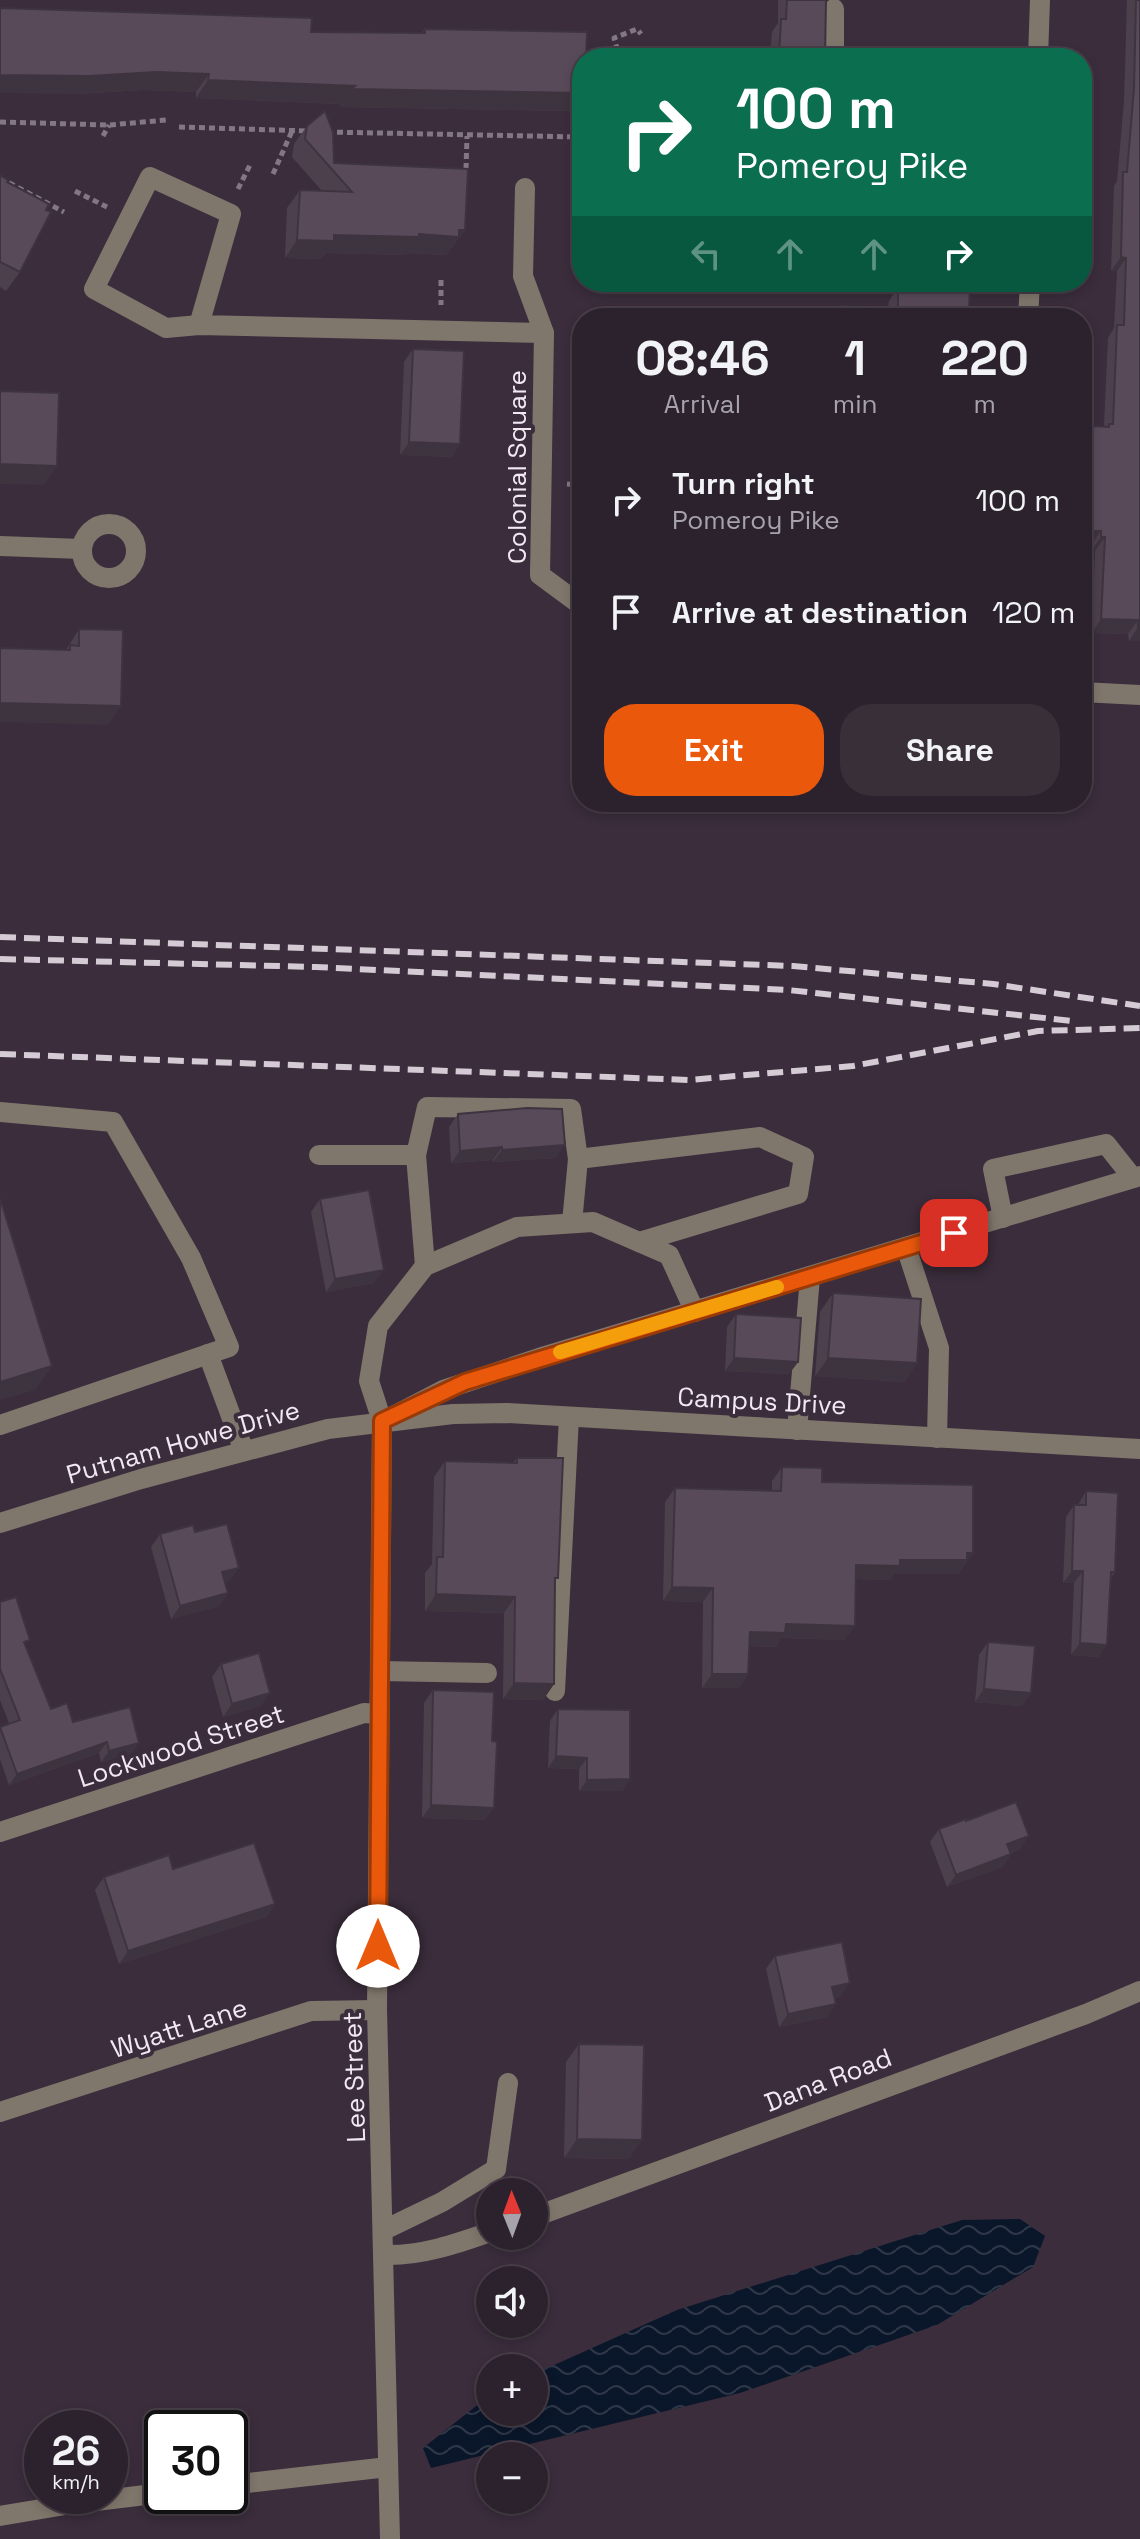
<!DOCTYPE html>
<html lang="en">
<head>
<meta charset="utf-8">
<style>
	:root { --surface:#2c222d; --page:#382f39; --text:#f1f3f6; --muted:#a6a4aa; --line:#483f49; --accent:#ea580c }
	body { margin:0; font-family:"Space Grotesk",sans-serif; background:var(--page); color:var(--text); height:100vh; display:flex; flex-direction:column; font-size:30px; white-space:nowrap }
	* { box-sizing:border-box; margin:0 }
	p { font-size:26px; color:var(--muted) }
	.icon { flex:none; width:44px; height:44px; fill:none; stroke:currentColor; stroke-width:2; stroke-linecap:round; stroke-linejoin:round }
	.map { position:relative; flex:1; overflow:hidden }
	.drawer { position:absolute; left:572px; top:308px; width:520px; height:504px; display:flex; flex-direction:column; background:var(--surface); border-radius:32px; box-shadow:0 4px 12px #0003,0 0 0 2px var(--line) }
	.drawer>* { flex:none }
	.top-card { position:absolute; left:572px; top:48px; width:520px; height:244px; border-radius:32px; box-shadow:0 4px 12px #0003,0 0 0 2px var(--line); background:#0b6e4f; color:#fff; overflow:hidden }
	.needle { width:52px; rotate:359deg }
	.buttons { position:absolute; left:476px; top:2178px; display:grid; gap:16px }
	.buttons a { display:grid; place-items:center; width:72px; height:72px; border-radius:50%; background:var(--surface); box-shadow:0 4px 12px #0003,0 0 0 2px var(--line); font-size:40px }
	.speed { position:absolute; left:24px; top:2410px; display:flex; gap:16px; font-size:40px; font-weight:700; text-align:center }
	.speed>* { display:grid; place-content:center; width:104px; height:104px; border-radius:50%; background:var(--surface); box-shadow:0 4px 12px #0003,0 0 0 2px var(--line); line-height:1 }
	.speed small { font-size:20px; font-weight:400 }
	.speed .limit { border:4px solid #111; border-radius:12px; background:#fff; color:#111 }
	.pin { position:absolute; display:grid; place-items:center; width:68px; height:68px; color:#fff; margin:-34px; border-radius:16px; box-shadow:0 4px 12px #0006 }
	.me { position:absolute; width:88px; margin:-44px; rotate:0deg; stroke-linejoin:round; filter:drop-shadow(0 0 6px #0008) }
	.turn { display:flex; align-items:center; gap:28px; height:168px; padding:0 32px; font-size:36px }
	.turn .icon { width:104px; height:104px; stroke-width:2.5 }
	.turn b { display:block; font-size:56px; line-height:68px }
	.lanes { display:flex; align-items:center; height:76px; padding:0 32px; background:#0003; justify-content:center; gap:40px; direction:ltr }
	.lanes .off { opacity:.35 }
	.eta { display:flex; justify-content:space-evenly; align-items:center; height:136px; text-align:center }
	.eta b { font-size:48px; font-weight:700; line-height:56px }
	.cta { display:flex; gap:16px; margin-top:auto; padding:16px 32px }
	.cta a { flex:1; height:92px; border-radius:32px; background:var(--accent); color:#fff; font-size:32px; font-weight:700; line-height:92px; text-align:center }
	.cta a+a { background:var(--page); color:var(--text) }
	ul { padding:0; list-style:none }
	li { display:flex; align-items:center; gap:24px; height:112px; padding:0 32px }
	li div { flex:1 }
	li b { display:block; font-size:30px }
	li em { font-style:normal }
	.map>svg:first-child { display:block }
</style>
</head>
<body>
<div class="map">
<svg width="1140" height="2539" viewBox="0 0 1140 2539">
	<defs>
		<pattern id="water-waves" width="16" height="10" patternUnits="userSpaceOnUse" patternTransform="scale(2)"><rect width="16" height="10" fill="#0a162a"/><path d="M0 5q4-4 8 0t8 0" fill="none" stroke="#2e3849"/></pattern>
	</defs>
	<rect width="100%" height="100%" fill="#3b2d3c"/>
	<polygon fill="url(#water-waves)" points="1020,2219 1045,2236 1033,2267 937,2325 740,2393 431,2468 423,2448 490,2395 490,2412 534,2412 534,2374 677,2310 962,2220"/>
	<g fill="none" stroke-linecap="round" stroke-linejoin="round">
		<g stroke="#837784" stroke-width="5" stroke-dasharray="6 4" stroke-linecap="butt">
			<polyline points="610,58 617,48 614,38 637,29 641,34"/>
			<polyline points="0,122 109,125 166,120"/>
			<polyline points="179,127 309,131"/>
			<polyline points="327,132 582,137"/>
			<polyline points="103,136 109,125"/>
			<polyline points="466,169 467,136"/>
			<polyline points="273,174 292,131"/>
			<polyline points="0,178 64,212"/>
			<polyline points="238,189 251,163"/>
			<polyline points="75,191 107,207"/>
			<polyline points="576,250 582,115"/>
			<polyline points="441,280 441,305"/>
			<polyline points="567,484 582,485"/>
		</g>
		<g stroke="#80776c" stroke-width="20">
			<polyline points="834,9 834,58"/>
			<polyline points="1038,58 1040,0"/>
			<polyline points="525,188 523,276 544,333 540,575 582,606"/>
			<polyline points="1028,318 1030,282"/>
			<polyline points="199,325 166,328 94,289 150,177 231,214 199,325 544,333"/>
			<circle cx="109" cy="551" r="27"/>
			<polyline points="0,546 81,549"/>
			<polyline points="1082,692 1140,695"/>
			<polyline points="0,1112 113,1122 191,1258 229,1347 0,1425"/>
			<polyline points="319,1155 416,1155 425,1266"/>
			<polyline points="416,1155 427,1107 571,1109 578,1159"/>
			<polyline points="1003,1218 993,1169 1106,1144 1133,1178"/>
			<polyline points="572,1223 578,1159 760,1137 804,1157 798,1194 639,1242"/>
			<polyline points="906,1247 939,1348 937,1438"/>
			<polyline points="208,1354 244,1451"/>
			<polyline points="393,1416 443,1390 545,1356 1140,1176"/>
			<polyline points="797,1430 810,1277"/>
			<polyline points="0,1523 141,1479 328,1429 453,1414 507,1413 1140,1449"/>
			<polyline points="380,1671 487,1673"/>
			<polyline points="555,1691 569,1417"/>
			<polyline points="0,1832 364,1713 379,1714"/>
			<polyline points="0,2112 311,2011 377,2010"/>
			<polyline points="534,2217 1086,2014 1140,1991"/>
			<polyline points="384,2230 442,2202 496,2169 508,2083"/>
			<path d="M 385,2255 C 421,2256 456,2244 490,2232"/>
			<polyline points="230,2485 388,2467"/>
			<polyline points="0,2516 71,2504 162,2493"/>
			<polyline points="390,2539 377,2010 382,1421 369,1381 378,1326 425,1266 517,1227 593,1222 669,1255 695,1312"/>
		</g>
		<g stroke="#d4cbd5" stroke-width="6" stroke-dasharray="16 8" stroke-linecap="butt">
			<polyline points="0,937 793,966 993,984 1140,1006"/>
			<polyline points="0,959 316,967 788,990 1072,1021"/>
			<polyline points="0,1054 689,1080 853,1066 1038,1031 1140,1028"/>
		</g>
	</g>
	<g fill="#4d404d">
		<polygon points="778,0 826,0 825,58 770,58 772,32 778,23"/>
		<polygon points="1127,0 1140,0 1140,641 1129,641 1128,634 1092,633 1095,551 1091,551 1091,545 1082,545 1082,477 1084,440 1093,426 1104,426 1108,338 1114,328 1117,271 1111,271 1114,186 1117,181 1124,101"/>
		<polygon points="425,29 582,93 582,98 573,111 339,107 341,104 196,98 196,92 143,90 77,94 311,32 422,33"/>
		<polygon points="867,47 991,58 859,58"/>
		<polygon points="307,126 334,163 465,230 446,255 407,253 406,255 326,253 321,259 285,258 287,208 300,190 322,191 292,157 294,144"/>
		<polygon points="0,175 7,182 20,272 6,291 0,287"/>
		<polygon points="898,282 970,282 966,318 831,318 840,306 888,307 889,301 898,287"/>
		<polygon points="413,349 460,444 451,457 400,455 404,362"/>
		<polygon points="79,629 108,725 66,650"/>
		<polygon points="458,1114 556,1158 493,1162 493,1160 451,1163 449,1127"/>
		<polygon points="320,1199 374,1283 326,1292 311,1212"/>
		<polygon points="833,1293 917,1363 904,1382 815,1376 820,1312"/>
		<polygon points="736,1314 798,1362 789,1374 725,1371 727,1327"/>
		<polygon points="517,1458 555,1582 554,1684 543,1700 503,1699 504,1613 425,1611 425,1573 432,1564 434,1477 445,1461 513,1463"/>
		<polygon points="782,1467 822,1482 973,1553 958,1574 894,1574 890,1580 856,1579 845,1640 781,1638 776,1647 749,1646 748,1674 739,1688 702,1688 703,1602 663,1601 665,1502 675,1488 772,1490 772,1481"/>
		<polygon points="1086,1491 1115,1572 1110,1579 1099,1657 1071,1655 1074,1583 1063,1583 1066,1517 1074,1505 1078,1505"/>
		<polygon points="160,1534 230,1580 225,1582 228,1593 219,1606 171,1619 151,1547"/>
		<polygon points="0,1602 26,1646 51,1709 131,1754 101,1762 99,1753 9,1785 0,1759 0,1727 9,1723 0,1700"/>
		<polygon points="988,1642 1031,1693 1022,1706 975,1702 979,1655"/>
		<polygon points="221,1664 261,1706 223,1717 212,1677"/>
		<polygon points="433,1690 485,1820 422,1818 424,1703"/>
		<polygon points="558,1709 630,1779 622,1791 579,1791 579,1769 548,1768 550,1721"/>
		<polygon points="966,1821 1020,1849 1011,1853 1011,1854 1002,1867 947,1887 930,1842 939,1829"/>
		<polygon points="104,1877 275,1904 266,1917 119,1964 95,1890"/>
		<polygon points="775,1956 841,1996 835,1998 827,2017 779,2027 766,1969"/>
		<polygon points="579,2044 629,2159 564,2158 566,2062"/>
	</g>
	<g fill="#3e343f">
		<polygon points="156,72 209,74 196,92 143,90 77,94 0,93 0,75"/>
		<polygon points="208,80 582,93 582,98 573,111 339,107 341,104 196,98"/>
		<polygon points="459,230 465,230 446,255 407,253 406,255 326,253 321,259 285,258 297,240 334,235 419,234"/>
		<polygon points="1121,257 1126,258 1117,271 1111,271"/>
		<polygon points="409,442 460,444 451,457 400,455"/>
		<polygon points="0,464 57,466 44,485 0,484"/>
		<polygon points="1089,531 1101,531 1091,545 1082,545 1082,540"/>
		<polygon points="1101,537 1105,537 1095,551 1091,551"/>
		<polygon points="1101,619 1138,620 1128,634 1092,633"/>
		<polygon points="1138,627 1140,627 1140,641 1129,641"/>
		<polygon points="0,703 121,706 108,725 0,722"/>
		<polygon points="565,1145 556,1158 493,1162 502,1150"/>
		<polygon points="502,1147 493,1160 451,1163 460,1151"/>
		<polygon points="384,1270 374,1283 326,1292 335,1279"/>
		<polygon points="734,1358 798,1362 789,1374 725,1371"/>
		<polygon points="828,1358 917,1363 904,1382 815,1376"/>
		<polygon points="52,1366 35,1390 0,1400 0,1382"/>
		<polygon points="967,1553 973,1553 958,1574 894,1574 890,1580 846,1579 856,1565"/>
		<polygon points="239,1568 230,1580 213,1585 222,1572"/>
		<polygon points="1072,1571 1083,1571 1074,1583 1063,1583"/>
		<polygon points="672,1587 713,1588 703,1602 663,1601"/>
		<polygon points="228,1593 219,1606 171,1619 180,1606"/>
		<polygon points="436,1594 515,1597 504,1613 425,1611"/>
		<polygon points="786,1624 855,1626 845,1640 781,1638 776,1647 740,1646 750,1632"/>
		<polygon points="1080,1643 1107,1645 1099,1657 1071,1655"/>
		<polygon points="712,1674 748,1674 739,1688 702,1688"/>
		<polygon points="514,1683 554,1684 543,1700 503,1699"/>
		<polygon points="984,1689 1031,1693 1022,1706 975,1702"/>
		<polygon points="270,1693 261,1706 223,1717 232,1704"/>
		<polygon points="107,1742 99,1753 9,1785 17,1774"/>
		<polygon points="139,1743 131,1754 101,1762 109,1751"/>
		<polygon points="556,1756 587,1758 579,1769 548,1768"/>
		<polygon points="630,1779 622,1791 579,1791 587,1780"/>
		<polygon points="431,1805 494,1808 485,1820 422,1818"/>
		<polygon points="1029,1836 1020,1849 998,1857 1007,1844"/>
		<polygon points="1011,1854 1002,1867 947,1887 956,1875"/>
		<polygon points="275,1904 266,1917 119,1964 128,1951"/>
		<polygon points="850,1983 841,1996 823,2000 832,1987"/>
		<polygon points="836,2004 827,2017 779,2027 788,2014"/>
		<polygon points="577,2139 642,2140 629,2159 564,2158"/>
	</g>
	<g fill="#594a5a" stroke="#3e343f" stroke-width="2">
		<polygon points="787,0 826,0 825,58 779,58 781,19 786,19"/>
		<polygon points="1136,0 1140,0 1140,627 1138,627 1138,620 1101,619 1105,537 1101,537 1101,531 1089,531 1093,426 1109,427 1109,424 1113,424 1117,325 1124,325 1126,258 1121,257 1123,172 1127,172 1134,88"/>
		<polygon points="0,8 312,18 311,32 425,33 425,29 587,32 586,58 582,58 582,93 351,89 355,86 208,80 209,74 156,72 89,76 0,75"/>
		<polygon points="867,47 991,50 991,58 867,58"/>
		<polygon points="325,111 333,132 334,163 468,169 465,230 459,230 459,237 419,234 419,237 334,235 334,241 297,240 300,190 352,192 305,139 307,126"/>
		<polygon points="0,175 8,180 7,182 49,204 46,210 51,212 20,272 0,262"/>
		<polygon points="907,282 970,282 969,313 965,313 965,318 839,318 840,306 898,308 898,287 907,287"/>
		<polygon points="413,349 464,351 460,444 409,442"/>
		<polygon points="0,391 59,393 57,466 0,464"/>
		<polygon points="79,629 123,630 121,706 0,703 0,648 70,650 70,645 79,646"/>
		<polygon points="527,1108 562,1109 565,1145 502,1150 502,1147 460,1151 458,1114"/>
		<polygon points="369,1190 384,1270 335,1279 320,1199"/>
		<polygon points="0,1198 52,1366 0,1382"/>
		<polygon points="833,1293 921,1299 917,1363 828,1358"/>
		<polygon points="736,1314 801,1318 798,1362 734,1358"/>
		<polygon points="517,1458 563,1458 558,1578 555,1578 554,1684 514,1683 515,1597 436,1594 437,1557 443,1557 445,1461 517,1463"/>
		<polygon points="782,1467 822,1468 822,1482 973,1485 973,1553 967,1553 967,1560 900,1560 900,1566 856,1565 855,1626 786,1624 785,1633 750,1632 748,1674 712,1674 713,1588 672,1587 675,1488 781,1491"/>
		<polygon points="1086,1491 1118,1493 1115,1572 1111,1572 1107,1645 1080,1643 1083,1571 1072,1571 1074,1505 1086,1505"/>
		<polygon points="227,1524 239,1568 222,1572 228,1593 180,1606 160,1534 193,1525 195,1532"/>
		<polygon points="16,1597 30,1640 24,1642 51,1709 67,1703 73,1722 130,1707 139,1743 109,1751 107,1742 17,1774 0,1727 20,1720 0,1669 0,1602"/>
		<polygon points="988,1642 1035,1646 1031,1693 984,1689"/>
		<polygon points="259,1653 270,1693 232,1704 221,1664"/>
		<polygon points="433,1690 494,1692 492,1741 497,1742 494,1808 431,1805"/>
		<polygon points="558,1709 630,1710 630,1779 587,1780 587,1758 556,1756"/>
		<polygon points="1016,1802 1029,1836 1007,1844 1011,1854 956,1875 939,1829 966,1819 966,1821"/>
		<polygon points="254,1843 275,1904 128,1951 104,1877 169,1855 173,1869"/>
		<polygon points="842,1942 850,1983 832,1987 836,2004 788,2014 775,1956"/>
		<polygon points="579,2044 644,2045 642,2140 577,2139"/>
	</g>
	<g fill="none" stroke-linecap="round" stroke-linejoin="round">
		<g stroke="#983908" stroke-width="20">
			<polyline id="route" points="378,1946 382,1421 465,1382 954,1233"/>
		</g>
		<use href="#route" stroke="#ea580c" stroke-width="14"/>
		<polyline stroke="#f59e0b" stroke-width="14" points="560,1352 777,1287"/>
	</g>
	<g text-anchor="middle" stroke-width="8" stroke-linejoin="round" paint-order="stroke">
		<g font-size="26" fill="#f1e8f2" stroke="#3b2d3c">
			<text transform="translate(517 467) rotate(-90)" y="9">Colonial Square</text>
			<text transform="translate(762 1401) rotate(3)" y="9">Campus Drive</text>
			<text transform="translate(183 1442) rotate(-16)" y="9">Putnam Howe Drive</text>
			<text transform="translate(181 1746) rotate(-18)" y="9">Lockwood Street</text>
			<text transform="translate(179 2028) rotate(-18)" y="9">Wyatt Lane</text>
			<text transform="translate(354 2077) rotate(-92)" y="9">Lee Street</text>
			<text transform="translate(828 2080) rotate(-21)" y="9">Dana Road</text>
		</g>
	</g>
</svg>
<div class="buttons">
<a><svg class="needle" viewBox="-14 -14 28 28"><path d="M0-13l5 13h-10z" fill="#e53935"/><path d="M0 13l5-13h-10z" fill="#a6a4aa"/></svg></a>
<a><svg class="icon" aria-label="sound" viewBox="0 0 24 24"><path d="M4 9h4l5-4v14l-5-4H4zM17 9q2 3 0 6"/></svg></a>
<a>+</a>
<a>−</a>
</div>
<div class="speed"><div>26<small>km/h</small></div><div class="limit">30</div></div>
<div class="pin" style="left:954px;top:1233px;background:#d93025"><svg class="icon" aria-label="arrive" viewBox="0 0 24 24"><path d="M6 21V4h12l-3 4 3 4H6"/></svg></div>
<svg class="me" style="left:378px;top:1946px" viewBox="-20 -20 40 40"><circle r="19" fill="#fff"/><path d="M0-13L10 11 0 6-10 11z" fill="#ea580c"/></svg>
<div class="top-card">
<div class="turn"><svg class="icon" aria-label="right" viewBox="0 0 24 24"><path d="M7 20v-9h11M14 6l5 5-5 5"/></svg><div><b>100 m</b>Pomeroy Pike</div></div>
<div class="lanes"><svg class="icon off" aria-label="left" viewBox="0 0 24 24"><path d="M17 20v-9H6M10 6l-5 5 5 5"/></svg><svg class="icon off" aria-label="ahead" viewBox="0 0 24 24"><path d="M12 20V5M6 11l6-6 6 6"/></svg><svg class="icon off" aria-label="ahead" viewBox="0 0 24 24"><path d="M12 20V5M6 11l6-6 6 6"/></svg><svg class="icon" aria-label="right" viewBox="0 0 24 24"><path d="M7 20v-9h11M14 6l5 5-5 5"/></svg></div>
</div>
<section class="drawer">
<div class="eta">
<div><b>08:46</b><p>Arrival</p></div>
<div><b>1</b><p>min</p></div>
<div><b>220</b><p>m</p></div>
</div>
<ul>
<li><svg class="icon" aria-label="right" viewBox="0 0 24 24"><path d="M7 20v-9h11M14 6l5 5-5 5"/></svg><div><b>Turn right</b><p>Pomeroy Pike</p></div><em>100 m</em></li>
<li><svg class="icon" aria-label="arrive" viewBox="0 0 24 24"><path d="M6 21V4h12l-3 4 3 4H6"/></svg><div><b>Arrive at destination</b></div><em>120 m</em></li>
</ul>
<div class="cta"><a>Exit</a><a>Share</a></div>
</section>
</div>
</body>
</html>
